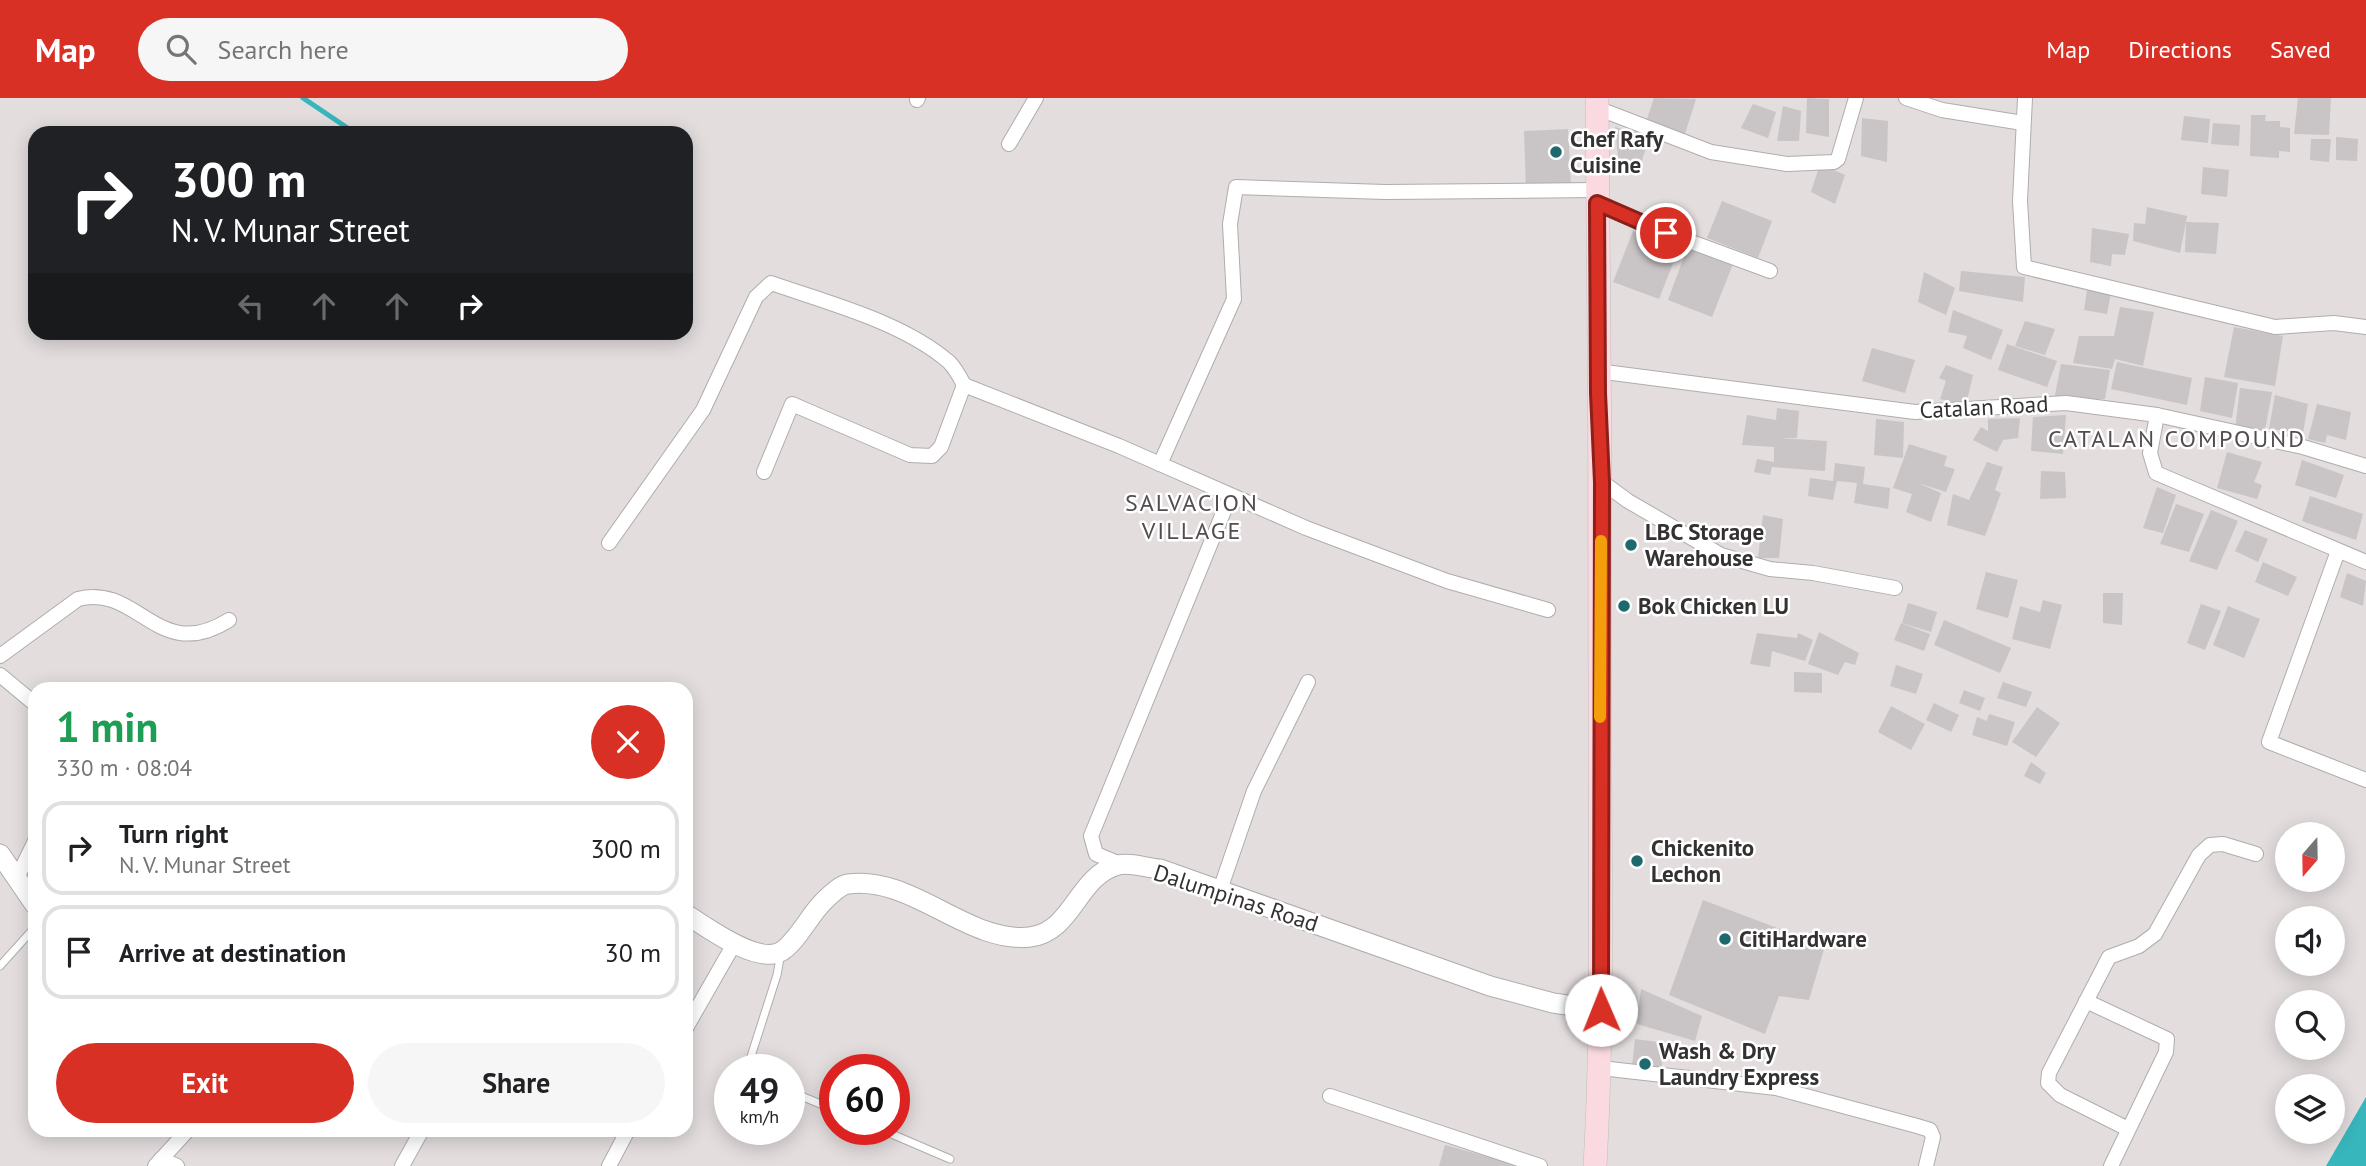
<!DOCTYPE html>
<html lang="en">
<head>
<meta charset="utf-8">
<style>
	:root { --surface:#fff; --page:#f6f6f6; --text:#202124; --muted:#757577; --line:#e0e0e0; --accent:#d93025 }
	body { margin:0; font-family:"PT Sans",sans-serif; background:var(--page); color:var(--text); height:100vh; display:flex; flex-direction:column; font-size:26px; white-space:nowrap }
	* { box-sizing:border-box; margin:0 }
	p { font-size:23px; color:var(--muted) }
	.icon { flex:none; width:38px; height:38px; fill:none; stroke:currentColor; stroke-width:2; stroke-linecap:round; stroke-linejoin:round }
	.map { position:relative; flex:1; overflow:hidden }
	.drawer { position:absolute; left:28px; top:584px; width:665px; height:455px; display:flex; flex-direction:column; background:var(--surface); border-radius:21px; box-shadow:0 4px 18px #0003 }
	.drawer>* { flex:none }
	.guide { position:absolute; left:28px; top:28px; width:665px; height:214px; border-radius:21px; box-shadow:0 4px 18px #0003; background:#202124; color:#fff; overflow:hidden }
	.needle { width:46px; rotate:200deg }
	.tools { position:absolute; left:2275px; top:724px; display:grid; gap:14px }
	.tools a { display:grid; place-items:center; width:70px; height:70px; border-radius:50%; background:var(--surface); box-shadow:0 4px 18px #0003; font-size:35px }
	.speed { position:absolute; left:714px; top:956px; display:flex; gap:14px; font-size:35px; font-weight:700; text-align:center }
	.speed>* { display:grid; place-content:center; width:91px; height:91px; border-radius:50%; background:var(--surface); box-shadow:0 4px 18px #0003; line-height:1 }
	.speed small { font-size:18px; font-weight:400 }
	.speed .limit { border:10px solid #d22; background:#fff; color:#111 }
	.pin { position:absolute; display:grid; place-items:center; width:60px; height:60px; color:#fff; margin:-30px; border:4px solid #fff; border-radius:50%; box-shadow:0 2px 7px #0007 }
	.me { position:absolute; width:77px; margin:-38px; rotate:359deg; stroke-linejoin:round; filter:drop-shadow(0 0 5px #0008) }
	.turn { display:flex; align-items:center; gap:24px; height:147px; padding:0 28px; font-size:32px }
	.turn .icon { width:91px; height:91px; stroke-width:2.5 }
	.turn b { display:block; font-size:49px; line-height:60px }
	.lanes { display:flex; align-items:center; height:66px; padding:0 28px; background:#0003; justify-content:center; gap:35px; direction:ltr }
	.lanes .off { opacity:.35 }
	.round { display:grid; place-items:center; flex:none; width:74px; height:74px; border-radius:37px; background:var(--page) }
	.headline { display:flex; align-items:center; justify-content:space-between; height:119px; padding:0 28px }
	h1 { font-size:42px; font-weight:800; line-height:52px; color:#1e9e55 }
	.cta { display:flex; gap:14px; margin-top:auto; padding:14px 28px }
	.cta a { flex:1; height:80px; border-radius:42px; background:var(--accent); color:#fff; font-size:28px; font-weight:800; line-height:80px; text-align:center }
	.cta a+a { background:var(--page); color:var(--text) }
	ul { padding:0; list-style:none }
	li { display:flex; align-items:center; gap:21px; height:94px; margin:0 14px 10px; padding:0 14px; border:4px solid var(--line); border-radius:21px }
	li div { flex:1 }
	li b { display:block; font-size:26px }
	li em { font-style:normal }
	header { display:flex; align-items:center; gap:42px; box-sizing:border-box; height:98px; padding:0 35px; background:var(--accent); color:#fff }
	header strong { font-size:33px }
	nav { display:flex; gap:38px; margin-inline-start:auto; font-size:24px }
	.search { width:490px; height:63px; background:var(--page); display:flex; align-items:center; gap:18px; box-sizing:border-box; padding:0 24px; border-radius:38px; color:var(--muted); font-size:26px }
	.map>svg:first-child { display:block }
</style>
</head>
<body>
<header>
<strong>Map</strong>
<div class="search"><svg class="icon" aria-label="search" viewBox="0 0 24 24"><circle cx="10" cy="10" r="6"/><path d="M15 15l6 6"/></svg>Search here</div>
<nav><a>Map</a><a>Directions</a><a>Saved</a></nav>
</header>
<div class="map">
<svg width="2366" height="1068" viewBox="0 0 2366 1068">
	<rect width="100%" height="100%" fill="#e3ddde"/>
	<polygon fill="#37b6bc" points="2366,999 2366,1068 2326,1068"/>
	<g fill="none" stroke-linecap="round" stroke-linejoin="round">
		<polyline stroke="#37b6bc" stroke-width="5" points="303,0 355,35"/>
	</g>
	<g fill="#c9c4c5">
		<polygon points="1654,0 1696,1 1685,36 1646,24"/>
		<polygon points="1807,0 1829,1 1829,39 1806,35"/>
		<polygon points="2298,0 2331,0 2329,37 2294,36"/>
		<polygon points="1753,6 1776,14 1768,40 1741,30"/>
		<polygon points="1783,8 1801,13 1799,43 1777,43"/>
		<polygon points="2251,17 2266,17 2265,23 2280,23 2280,29 2290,30 2290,54 2279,53 2279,60 2250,58"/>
		<polygon points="2184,18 2210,21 2208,45 2181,42"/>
		<polygon points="1862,20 1888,23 1887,64 1861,58"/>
		<polygon points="2213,25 2240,27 2239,48 2211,46"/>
		<polygon points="1615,29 1650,38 1638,74 1619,70"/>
		<polygon points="1568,31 1571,89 1526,91 1524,33"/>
		<polygon points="2336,39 2358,41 2357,63 2336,62"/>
		<polygon points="2311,41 2331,41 2329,64 2310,62"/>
		<polygon points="1820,66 1845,77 1835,106 1811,94"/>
		<polygon points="2203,69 2229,72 2227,99 2201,96"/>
		<polygon points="1722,103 1772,123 1758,160 1707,140"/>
		<polygon points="2147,109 2187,118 2186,124 2219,125 2216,156 2185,154 2186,124 2180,155 2133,143 2134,125 2145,126"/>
		<polygon points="2092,130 2129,136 2125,157 2112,156 2111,168 2090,164"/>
		<polygon points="1633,133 1679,150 1659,201 1613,184"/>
		<polygon points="1688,148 1733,166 1712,219 1668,202"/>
		<polygon points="1961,173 2025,179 2023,204 1959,193"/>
		<polygon points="1924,174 1955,190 1946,217 1918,204"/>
		<polygon points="2087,192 2111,195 2107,216 2084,212"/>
		<polygon points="2120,209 2154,214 2143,268 2115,261 2112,271 2073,265 2079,238 2114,238"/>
		<polygon points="1953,212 2003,232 1991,262 1963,250 1967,238 1948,234"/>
		<polygon points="2025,223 2055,231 2045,257 2015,248"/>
		<polygon points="2234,229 2283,238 2275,288 2224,279"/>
		<polygon points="2007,246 2057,263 2047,289 1998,272"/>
		<polygon points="1872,250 1915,262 1905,295 1862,283"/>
		<polygon points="2117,264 2192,280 2187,307 2111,291"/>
		<polygon points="2061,266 2110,272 2105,301 2054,302"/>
		<polygon points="1946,267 1973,277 1966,307 1940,301 1946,283 1939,280"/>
		<polygon points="2205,279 2238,285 2232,320 2200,313"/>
		<polygon points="2240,290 2272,294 2264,338 2235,331"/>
		<polygon points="2275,297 2308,306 2303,335 2269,331"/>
		<polygon points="2317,306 2351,314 2346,342 2327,337 2325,345 2308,341"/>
		<polygon points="1777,310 1799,313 1797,340 1779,340 1827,343 1825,373 1772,369 1770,377 1754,374 1757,361 1774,364 1774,349 1742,347 1747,317 1776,322"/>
		<polygon points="2066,317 2063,356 2031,353 2033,319"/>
		<polygon points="2020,320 2018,340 2003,342 1997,354 1973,342 1981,329 1988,333 1988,321"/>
		<polygon points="1876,321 1904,324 1903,360 1874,357"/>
		<polygon points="1909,346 1947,358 1944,368 1955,371 1946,394 1918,385 1941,395 1931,424 1906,414 1912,396 1893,390"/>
		<polygon points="2227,354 2262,364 2254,384 2262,387 2257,401 2217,390"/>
		<polygon points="2302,362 2344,377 2336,400 2295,387"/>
		<polygon points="1987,364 2003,369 1995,392 2001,395 1985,438 1947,427 1953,396 1969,402"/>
		<polygon points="1835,365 1865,369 1863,386 1890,390 1888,411 1854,405 1857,385 1837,383 1833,402 1808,398 1810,380 1833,383"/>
		<polygon points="2041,373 2065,374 2066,400 2040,401"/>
		<polygon points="2157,389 2176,397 2163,435 2143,430"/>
		<polygon points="2310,398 2363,416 2356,442 2302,423"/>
		<polygon points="2176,406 2204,416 2189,454 2160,446"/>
		<polygon points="2211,412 2238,423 2217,472 2189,463"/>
		<polygon points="1763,417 1783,421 1779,460 1758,460"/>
		<polygon points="2245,432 2268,441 2258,464 2235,453"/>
		<polygon points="2263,464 2297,479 2288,498 2255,484"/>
		<polygon points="1986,474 2018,482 2008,520 1976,511"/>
		<polygon points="2347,475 2366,483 2363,508 2340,499"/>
		<polygon points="2103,495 2123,495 2122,527 2103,525"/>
		<polygon points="2043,502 2062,507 2050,551 2012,541 2020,508 2040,514"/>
		<polygon points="1908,505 1937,514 1931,534 1902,525"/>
		<polygon points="2201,506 2221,513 2205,552 2187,545"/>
		<polygon points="2228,508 2260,521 2244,560 2213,547"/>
		<polygon points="1944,522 2011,550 2000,575 1934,547"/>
		<polygon points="1901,525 1930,536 1924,553 1894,542"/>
		<polygon points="1819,534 1859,555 1855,567 1845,564 1838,577 1808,566"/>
		<polygon points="1757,535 1797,540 1798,535 1813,542 1805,563 1772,553 1770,569 1750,566"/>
		<polygon points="1896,567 1923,576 1916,596 1890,588"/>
		<polygon points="1794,574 1822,575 1822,595 1794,594"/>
		<polygon points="2003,584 2032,594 2026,609 1997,600"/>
		<polygon points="1964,592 1985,600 1980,613 1959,605"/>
		<polygon points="1934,605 1959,617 1951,634 1926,622"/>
		<polygon points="1891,608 1925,626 1911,652 1878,634"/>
		<polygon points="2037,609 2060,625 2036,659 2012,644"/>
		<polygon points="1989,616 2015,624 2007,648 1972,637 1977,619 1987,623"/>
		<polygon points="2031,664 2046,675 2040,686 2024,678"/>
		<polygon points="1703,802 1825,848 1809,902 1779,898 1765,936 1669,897"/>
		<polygon points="1641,891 1702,918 1695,943 1637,926"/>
		<polygon points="1635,941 1665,945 1661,972 1632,968"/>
		<polygon points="1445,1047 1514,1066 1513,1068 1439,1068"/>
	</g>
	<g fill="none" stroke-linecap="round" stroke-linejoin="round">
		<g stroke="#b1acad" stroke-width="9">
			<g id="service">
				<polyline points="0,868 35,829"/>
				<polyline points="747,971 777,877 781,855"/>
				<polyline points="789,993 835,1012"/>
				<polyline points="880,1031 950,1061"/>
			</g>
		</g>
		<g stroke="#b1acad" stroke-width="16">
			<g id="minor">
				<polyline points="1906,0 1942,12 2023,25"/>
				<polyline points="2025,0 2020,103 2024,169 2275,229 2334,225 2366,229"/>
				<polyline points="917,2 918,0"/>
				<polyline points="1597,10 1711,54 1787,66 1834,64 1838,61 1856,0"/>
				<polyline points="1009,46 1036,0"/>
				<polyline points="1597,105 1640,125 1770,173"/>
				<polyline points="1597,273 1915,314 2066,305 2157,317 2303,349 2366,368"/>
				<polyline points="2157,317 2150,355 2156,375 2366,464"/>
				<polyline points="1160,366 1234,201 1230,126 1236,89 1385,94 1596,92"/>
				<polyline points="764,374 792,306 910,357 932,358 941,349 964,287"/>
				<polyline points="1602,384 1628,403 1721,457 1770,471 1813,475 1895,490"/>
				<path d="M 609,445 L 703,312 L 756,199 L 771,185 C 828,205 903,224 949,264 C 955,270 960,279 964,287 L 1119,348 L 1306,430 L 1447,483 L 1548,512"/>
				<polyline points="2338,453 2269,644 2366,682"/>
				<path d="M 0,558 L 78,501 C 138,485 158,567 229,522"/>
				<polyline points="0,577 35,606"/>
				<polyline points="1120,766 1096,756 1091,738 1230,398"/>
				<polyline points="16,782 35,743"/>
				<polyline points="1220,792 1254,693 1308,584"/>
				<polyline points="2086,903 2167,941 2166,954 2111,1068"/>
				<polyline points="686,930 734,846"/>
				<polyline points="1601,970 1776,990 1917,1028 1930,1032 1933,1039 1926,1068"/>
				<polyline points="1330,998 1540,1068"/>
				<polyline points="2128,1031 2060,997 2048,985 2049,975 2109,859 2139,848 2155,836 2199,757 2210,747 2223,746 2256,756"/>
				<polyline points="161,1061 177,1068"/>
				<polyline points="155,1068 188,1032"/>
				<polyline points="402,1068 422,1032"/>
				<polyline points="609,1068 628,1032"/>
			</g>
		</g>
		<g stroke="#b1acad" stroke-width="21">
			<g id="tertiary">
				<polyline points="0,756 35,807"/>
				<path d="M 686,816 C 706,829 759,868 782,853 C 798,842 809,818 823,804 C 829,798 840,787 848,786 C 912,777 968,846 1030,839 C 1073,834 1077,778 1118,767 C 1129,764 1147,770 1160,771 L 1490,888 L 1553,905 L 1601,912"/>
			</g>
		</g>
		<g stroke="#bebdbd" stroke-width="24">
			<path id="primary" d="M 1595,1068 C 1603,927 1600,786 1600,644 C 1600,429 1600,215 1597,0"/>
		</g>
		<use href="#service" stroke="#fff" stroke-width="7"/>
		<use href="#minor" stroke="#fff" stroke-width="14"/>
		<use href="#tertiary" stroke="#fff" stroke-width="19"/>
		<use href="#primary" stroke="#fadae0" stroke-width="23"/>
	</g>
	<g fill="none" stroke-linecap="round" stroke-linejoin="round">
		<g stroke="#8d1f18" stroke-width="18">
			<polyline id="route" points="1601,912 1602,384 1598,295 1597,105 1666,135"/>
		</g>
		<use href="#route" stroke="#d93025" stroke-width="12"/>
		<polyline stroke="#f59e0b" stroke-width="12" points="1600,619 1601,443"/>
	</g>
	<g fill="#1d696e" stroke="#fff" stroke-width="2.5">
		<circle cx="1556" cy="54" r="7"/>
		<circle cx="1631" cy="447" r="7"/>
		<circle cx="1624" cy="508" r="7"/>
		<circle cx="1637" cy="763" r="7"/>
		<circle cx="1725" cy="841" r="7"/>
		<circle cx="1645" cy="966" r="7"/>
	</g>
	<g text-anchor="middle" stroke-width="5" stroke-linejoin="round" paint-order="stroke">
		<g font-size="23" font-weight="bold" fill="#333131" stroke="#fff" text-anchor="start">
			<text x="1570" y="49">Chef Rafy<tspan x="1570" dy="26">Cuisine</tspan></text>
			<text x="1645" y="442">LBC Storage<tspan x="1645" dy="26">Warehouse</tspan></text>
			<text x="1638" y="516">Bok Chicken LU</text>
			<text x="1651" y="758">Chickenito<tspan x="1651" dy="26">Lechon</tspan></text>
			<text x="1739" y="849">CitiHardware</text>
			<text x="1659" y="961">Wash &amp; Dry<tspan x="1659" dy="26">Laundry Express</tspan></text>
		</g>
		<g font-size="23" fill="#333131" stroke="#fff">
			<text transform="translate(1984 309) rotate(-3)" y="8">Catalan Road</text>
			<text transform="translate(1236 800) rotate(18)" y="8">Dalumpinas Road</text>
		</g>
		<g font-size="24" letter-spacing="2" fill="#524d4e" stroke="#fff">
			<text x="2177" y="349">CATALAN COMPOUND</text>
			<text x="1192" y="413">SALVACION<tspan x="1192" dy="28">VILLAGE</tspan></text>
		</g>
	</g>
</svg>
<div class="tools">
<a><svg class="needle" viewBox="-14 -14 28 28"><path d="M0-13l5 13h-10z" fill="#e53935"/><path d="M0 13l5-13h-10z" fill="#757577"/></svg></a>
<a><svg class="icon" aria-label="sound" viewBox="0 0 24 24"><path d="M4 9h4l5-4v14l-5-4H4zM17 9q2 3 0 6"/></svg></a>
<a><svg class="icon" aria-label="search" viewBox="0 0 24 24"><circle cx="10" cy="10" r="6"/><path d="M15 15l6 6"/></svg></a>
<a><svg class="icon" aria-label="layers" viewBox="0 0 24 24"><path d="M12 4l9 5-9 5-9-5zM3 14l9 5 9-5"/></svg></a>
</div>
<div class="speed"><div>49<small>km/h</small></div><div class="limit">60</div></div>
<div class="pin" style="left:1666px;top:135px;background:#d93025"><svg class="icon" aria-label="arrive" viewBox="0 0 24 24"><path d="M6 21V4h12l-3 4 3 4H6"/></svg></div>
<svg class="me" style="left:1601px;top:912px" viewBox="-20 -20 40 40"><circle r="19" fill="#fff"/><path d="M0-13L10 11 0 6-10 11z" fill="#d93025"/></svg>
<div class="guide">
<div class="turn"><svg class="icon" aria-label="right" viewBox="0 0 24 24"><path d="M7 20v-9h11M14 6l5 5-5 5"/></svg><div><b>300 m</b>N. V. Munar Street</div></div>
<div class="lanes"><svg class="icon off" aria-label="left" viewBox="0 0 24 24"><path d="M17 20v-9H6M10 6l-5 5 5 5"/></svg><svg class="icon off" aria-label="ahead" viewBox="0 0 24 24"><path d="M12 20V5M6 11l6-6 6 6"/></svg><svg class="icon off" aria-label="ahead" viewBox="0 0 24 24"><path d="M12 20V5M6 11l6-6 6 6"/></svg><svg class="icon" aria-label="right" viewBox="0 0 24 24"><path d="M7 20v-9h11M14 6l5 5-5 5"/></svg></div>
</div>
<section class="drawer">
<div class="headline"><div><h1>1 min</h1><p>330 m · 08:04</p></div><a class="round" style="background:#d93025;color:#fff"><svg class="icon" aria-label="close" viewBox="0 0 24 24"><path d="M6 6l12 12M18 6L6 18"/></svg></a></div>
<ul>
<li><svg class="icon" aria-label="right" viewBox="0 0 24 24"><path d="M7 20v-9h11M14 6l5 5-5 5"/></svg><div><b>Turn right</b><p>N. V. Munar Street</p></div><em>300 m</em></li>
<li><svg class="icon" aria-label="arrive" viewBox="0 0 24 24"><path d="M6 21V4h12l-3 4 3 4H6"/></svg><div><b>Arrive at destination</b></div><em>30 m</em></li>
</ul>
<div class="cta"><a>Exit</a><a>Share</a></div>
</section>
</div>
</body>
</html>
